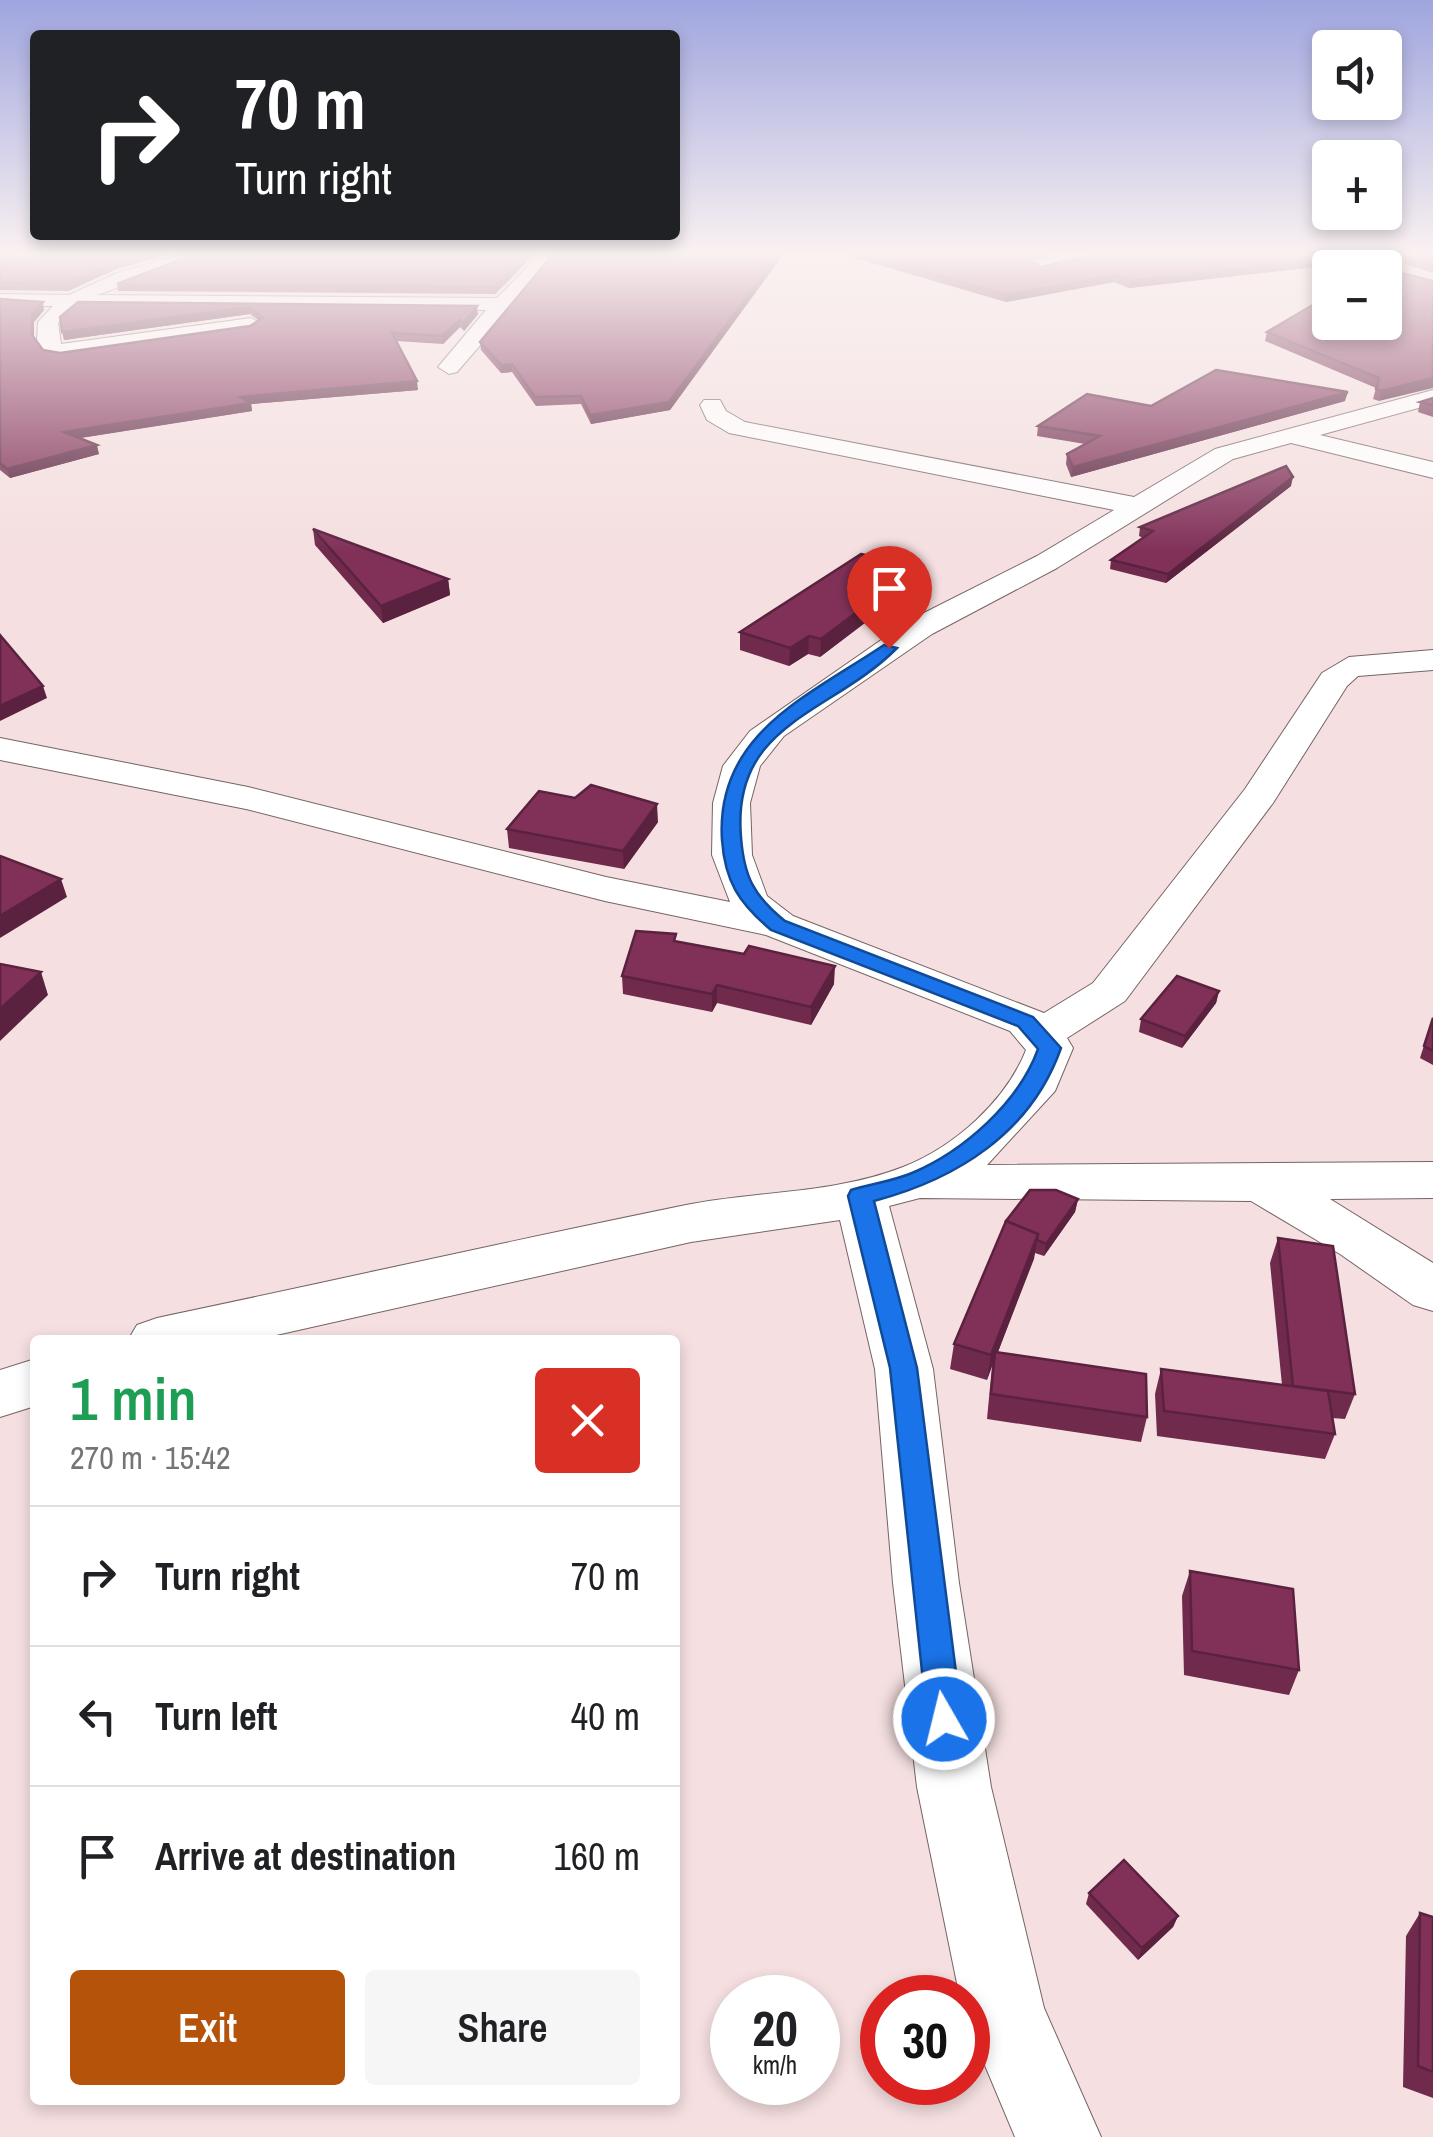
<!DOCTYPE html>
<html lang="en">
<head>
<meta charset="utf-8">
<style>
	:root { --surface:#fff; --page:#f6f6f6; --text:#202124; --muted:#757577; --line:#e0e0e0; --accent:#b45309 }
	body { margin:0; font-family:"Archivo Narrow",sans-serif; background:var(--page); color:var(--text); height:100vh; display:flex; flex-direction:column; font-size:38px; white-space:nowrap }
	* { box-sizing:border-box; margin:0 }
	p { font-size:32px; color:var(--muted) }
	.icon { flex:none; width:55px; height:55px; fill:none; stroke:currentColor; stroke-width:2; stroke-linecap:round; stroke-linejoin:round }
	.map { position:relative; flex:1; overflow:hidden }
	.side { position:absolute; left:30px; top:1335px; width:650px; height:770px; display:flex; flex-direction:column; background:var(--surface); border-radius:10px; box-shadow:0 5px 15px #0003 }
	.side>* { flex:none }
	.top-card { position:absolute; left:30px; top:30px; width:650px; height:210px; border-radius:10px; box-shadow:0 5px 15px #0003; background:#202124; color:#fff; overflow:hidden }
	.buttons { position:absolute; left:1312px; top:30px; display:grid; gap:20px }
	.buttons a { display:grid; place-items:center; width:90px; height:90px; border-radius:10px; background:var(--surface); box-shadow:0 5px 15px #0003; font-size:50px }
	.speed { position:absolute; left:710px; top:1975px; display:flex; gap:20px; font-size:50px; font-weight:700; text-align:center }
	.speed>* { display:grid; place-content:center; width:130px; height:130px; border-radius:50%; background:var(--surface); box-shadow:0 5px 15px #0003; line-height:1 }
	.speed small { font-size:25px; font-weight:400 }
	.speed .limit { border:15px solid #d22; background:#fff; color:#111 }
	.pin { position:absolute; display:grid; place-items:center; width:85px; height:85px; color:#fff; margin:-102px -42px; border-radius:50% 50% 50% 0; rotate:-45deg; box-shadow:0 0 10px #0007 }
	.pin .icon { rotate:45deg }
	.me { position:absolute; width:110px; margin:-55px; rotate:352deg; stroke-linejoin:round; filter:drop-shadow(0 0 8px #0008) }
	.turn { display:flex; align-items:center; gap:35px; height:210px; padding:0 40px; font-size:45px }
	.turn .icon { width:130px; height:130px; stroke-width:2.5 }
	.turn b { display:block; font-size:70px; line-height:85px }
	.round { display:grid; place-items:center; flex:none; width:105px; height:105px; border-radius:10px; background:var(--page) }
	.summary { display:flex; align-items:center; justify-content:space-between; height:170px; padding:0 40px }
	h1 { font-size:60px; font-weight:600; line-height:75px; color:#1e9e55 }
	.primary-button { display:flex; gap:20px; margin-top:auto; padding:20px 40px }
	.primary-button a { flex:1; height:115px; border-radius:10px; background:var(--accent); color:#fff; font-size:40px; font-weight:600; line-height:115px; text-align:center }
	.primary-button a+a { background:var(--page); color:var(--text) }
	ul { padding:0; list-style:none }
	li { display:flex; align-items:center; gap:30px; height:140px; padding:0 40px; border-top:2px solid var(--line) }
	li div { flex:1 }
	li b { display:block; font-size:38px }
	li em { font-style:normal }
	.map>svg:first-child { display:block }
</style>
</head>
<body>
<div class="map">
<svg width="1433" height="2137" viewBox="0 0 1433 2137">
	<rect width="100%" height="100%" fill="#f5dfe0"/>
	<g fill="none" stroke-linecap="round" stroke-linejoin="round">
		<g stroke="#766464" stroke-width="2">
			<g id="street">
				<polygon points="190,252 218,252 97,295 497,298 542,252 561,252 457,372 449,374 438,367 486,310 78,306 58,323 61,344 251,318 261,324 251,330 63,357 46,354 37,341 38,322 53,306 0,306 0,294 69,295 117,273"/>
				<polygon points="1077,252 1115,252 1039,270 1030,265"/>
				<polygon points="1323,252 1351,252 1393,268 1385,273 1385,268 1363,268"/>
				<path d="M 1433,390 L 1433,404 L 1320,435 L 1433,462 L 1433,478 L 1291,443 L 1233,459 L 1057,568 L 932,634 L 784,736 L 760,766 L 750,803 L 752,855 L 767,896 L 793,916 L 1044,1013 L 1093,983 L 1245,789 L 1322,673 L 1349,657 L 1433,650 L 1433,670 L 1358,676 L 1347,686 L 1273,803 L 1125,1001 L 1067,1038 L 1073,1048 L 1055,1091 L 987,1165 L 1433,1162 L 1433,1198 L 1330,1199 L 1433,1263 L 1433,1311 L 1413,1305 L 1340,1254 L 1251,1201 L 920,1198 L 889,1206 L 933,1369 L 959,1583 L 991,1787 L 1044,2008 L 1101,2137 L 1015,2137 L 968,2025 L 968,1998 L 960,1998 L 917,1787 L 893,1583 L 875,1369 L 840,1220 L 691,1242 L 254,1340 L 128,1340 L 137,1325 L 157,1318 C 333,1281 509,1241 686,1205 C 757,1191 834,1194 903,1167 C 954,1147 1006,1101 1026,1050 L 1010,1031 L 766,935 L 605,901 L 246,809 L 0,760 L 0,738 L 248,787 L 606,877 L 730,902 L 712,855 L 713,803 L 723,766 L 750,731 L 910,620 L 1037,556 L 1114,510 L 729,433 L 707,420 L 700,405 L 704,400 L 720,400 L 726,411 L 745,422 L 1134,497 L 1215,449 Z"/>
				<polygon points="35,1359 35,1406 0,1417 0,1370"/>
			</g>
		</g>
		<use href="#street" fill="#fff" fill-rule="evenodd"/>
	</g>
	<g fill="#6f2a4c">
		<polygon points="0,252 176,252 116,269 68,291 0,290"/>
		<polygon points="200,252 537,252 495,294 118,291 117,284"/>
		<polygon points="555,252 785,252 670,410 591,424 581,404 536,406 512,372 501,373 481,350 480,342"/>
		<polygon points="834,252 1062,252 1031,261 1041,267 1342,257 1340,264 1129,288 1114,282 1006,302"/>
		<polygon points="1433,252 1433,273 1399,262 1401,254"/>
		<polygon points="1386,269 1433,281 1379,401 1373,399 1376,388 1265,341 1267,332"/>
		<polygon points="0,299 44,310 34,322 34,338 43,350 60,353 250,326 259,321 250,314 64,340 78,302 478,314 464,331 460,327 443,344 396,341 418,390 251,404 252,411 81,438 99,454 10,478 0,470"/>
		<polygon points="1433,398 1433,417 1418,412 1420,402"/>
		<polygon points="1345,401 1071,477 1066,464 1067,454 1085,444 1037,436 1038,426 1151,406"/>
		<polygon points="1291,486 1166,583 1110,569 1111,560 1143,538 1139,536 1140,527"/>
		<polygon points="313,529 448,579 450,595 383,623 315,545"/>
		<polygon points="917,567 916,584 820,657 808,654 789,666 740,650 740,632"/>
		<polygon points="658,822 624,869 509,848 507,829"/>
		<polygon points="676,942 834,984 811,1025 717,1003 712,1012 623,994 622,976"/>
		<polygon points="1219,991 1216,1003 1182,1048 1139,1032 1141,1019"/>
		<polygon points="1433,1017 1433,1065 1420,1058"/>
		<polygon points="1078,1199 1075,1212 1044,1256 1035,1253 998,1352 1147,1417 1141,1442 987,1419 992,1366 987,1380 950,1369 954,1344 1002,1229"/>
		<polygon points="1278,1238 1355,1394 1345,1419 1332,1418 1335,1434 1325,1459 1157,1436 1155,1394 1161,1369 1282,1385 1270,1263"/>
		<polygon points="1190,1571 1299,1670 1289,1695 1184,1675 1182,1596"/>
		<polygon points="1089,1893 1178,1916 1173,1927 1138,1960 1086,1904"/>
		<polygon points="1420,1913 1433,1917 1433,2098 1403,2087 1406,1936"/>
	</g>
	<g fill="#5a223e">
		<polygon points="150,252 176,252 116,269 68,291 66,284 114,262"/>
		<polygon points="529,252 537,252 495,294 495,287"/>
		<polygon points="780,252 785,252 670,410 591,424 590,415"/>
		<polygon points="1038,252 1062,252 1029,261 1027,259 1030,254"/>
		<polygon points="1342,257 1340,264 1129,288 1130,281"/>
		<polygon points="1115,275 1114,282 1006,302 1006,295"/>
		<polygon points="43,302 44,310 34,322 34,343 32,335 32,314"/>
		<polygon points="477,306 478,314 464,331 463,323"/>
		<polygon points="249,307 250,314 64,340 62,332"/>
		<polygon points="460,320 460,327 443,344 442,336"/>
		<polygon points="512,364 512,372 501,373 501,365"/>
		<polygon points="1433,378 1433,388 1379,401 1381,391"/>
		<polygon points="417,381 418,390 251,404 252,411 66,440 64,432 240,397"/>
		<polygon points="1348,392 1345,401 1071,477 1073,467"/>
		<polygon points="97,445 99,454 10,478 7,469"/>
		<polygon points="1293,477 1291,486 1166,583 1168,574"/>
		<polygon points="917,567 916,584 820,657 821,639"/>
		<polygon points="448,579 450,595 383,623 381,606"/>
		<polygon points="809,636 808,654 789,666 790,648"/>
		<polygon points="43,686 47,698 0,721 0,706"/>
		<polygon points="657,804 658,822 624,869 623,851"/>
		<polygon points="61,879 67,897 0,938 0,916"/>
		<polygon points="835,966 834,984 811,1025 811,1007"/>
		<polygon points="41,972 48,995 0,1041 0,1009"/>
		<polygon points="717,985 717,1003 712,1012 712,994"/>
		<polygon points="1219,991 1216,1003 1182,1048 1185,1036"/>
		<polygon points="1078,1199 1075,1212 1044,1256 1046,1244"/>
		<polygon points="1038,1234 1034,1259 994,1362 995,1352 992,1366 987,1380 991,1355"/>
		<polygon points="1178,1916 1173,1927 1138,1960 1142,1948"/>
	</g>
	<g fill="#813158" stroke="#5a223e" stroke-width="2.5">
		<polygon points="0,252 150,252 114,262 66,284 0,283"/>
		<polygon points="200,252 529,252 495,287 117,284"/>
		<polygon points="555,252 780,252 669,402 590,415 581,396 535,397 512,364 501,365 480,342"/>
		<polygon points="858,252 1038,252 1030,254 1027,259 1041,267 1102,252 1334,252 1342,257 1130,281 1115,275 1006,295"/>
		<polygon points="1403,252 1433,252 1433,264 1401,254"/>
		<polygon points="1383,264 1386,269 1433,281 1433,378 1381,391 1376,389 1379,378 1267,332 1330,295 1330,322 1385,322 1385,268 1377,268"/>
		<polygon points="0,299 43,302 32,314 32,335 43,350 60,353 250,326 263,318 249,307 62,332 60,317 78,302 477,306 463,323 460,320 442,336 392,333 417,381 240,397 251,403 64,432 97,445 7,469 0,463"/>
		<polygon points="1216,370 1348,392 1073,467 1067,454 1100,436 1038,426 1087,394 1151,406"/>
		<polygon points="1433,398 1433,405 1420,402"/>
		<polygon points="1286,466 1293,477 1168,574 1111,560 1153,531 1140,527"/>
		<polygon points="313,529 448,579 381,606"/>
		<polygon points="861,554 917,567 821,639 809,636 790,648 740,632"/>
		<polygon points="0,635 43,686 0,706"/>
		<polygon points="591,785 657,804 623,851 507,829 539,791 575,798"/>
		<polygon points="0,856 61,879 0,916"/>
		<polygon points="636,931 676,934 674,941 744,954 749,946 835,966 811,1007 717,985 712,994 622,976"/>
		<polygon points="0,964 41,972 0,1009"/>
		<polygon points="1177,976 1219,991 1185,1036 1141,1019"/>
		<polygon points="1433,1018 1433,1051 1424,1046"/>
		<polygon points="1030,1190 1056,1190 1078,1199 1046,1244 1037,1240 1038,1234 1006,1221"/>
		<polygon points="1006,1221 1038,1234 991,1355 954,1344"/>
		<polygon points="1278,1238 1333,1246 1355,1394 1293,1386"/>
		<polygon points="995,1352 1146,1374 1147,1417 991,1394"/>
		<polygon points="1161,1369 1328,1391 1335,1434 1164,1411"/>
		<polygon points="1190,1571 1293,1589 1299,1670 1192,1651"/>
		<polygon points="1124,1860 1178,1916 1142,1948 1089,1893"/>
		<polygon points="1420,1913 1433,1917 1433,2072 1418,2066"/>
	</g>
	<linearGradient id="sky" x2="0" y2="1"><stop stop-color="#9fa5de"/><stop offset="0.46" stop-color="#faf1f1"/><stop offset="1" stop-color="#faf1f1" stop-opacity="0"/></linearGradient>
	<rect width="1433" height="551" fill="url(#sky)"/>
	<path fill="#1a73e8" stroke="#114b97" stroke-width="2.5" d="M 884,645 L 897,648 C 832,714 731,722 741,837 C 744,877 754,896 785,921 L 1033,1017 L 1061,1048 C 1031,1133 957,1179 874,1201 L 917,1368 L 962,1719 L 957,1731 L 944,1735 L 932,1731 L 927,1719 L 890,1368 L 848,1196 L 851,1190 C 871,1184 893,1181 912,1173 C 964,1151 1019,1102 1038,1049 L 1018,1026 L 771,930 C 739,903 725,882 722,840 C 715,734 808,696 884,645 Z"/>
</svg>
<div class="buttons">
<a><svg class="icon" aria-label="sound" viewBox="0 0 24 24"><path d="M4 9h4l5-4v14l-5-4H4zM17 9q2 3 0 6"/></svg></a>
<a>+</a>
<a>−</a>
</div>
<div class="speed"><div>20<small>km/h</small></div><div class="limit">30</div></div>
<div class="pin" style="left:889px;top:648px;background:#d93025"><svg class="icon" aria-label="arrive" viewBox="0 0 24 24"><path d="M6 21V4h12l-3 4 3 4H6"/></svg></div>
<svg class="me" style="left:944px;top:1719px" viewBox="-20 -20 40 40"><circle r="17" fill="#1a73e8" stroke="#fff" stroke-width="3"/><path d="M0-11L8 9 0 5-8 9z" fill="#fff"/></svg>
<div class="top-card">
<div class="turn"><svg class="icon" aria-label="right" viewBox="0 0 24 24"><path d="M7 20v-9h11M14 6l5 5-5 5"/></svg><div><b>70 m</b>Turn right</div></div>
</div>
<section class="side">
<div class="summary"><div><h1>1 min</h1><p>270 m · 15:42</p></div><a class="round" style="background:#d93025;color:#fff"><svg class="icon" aria-label="close" viewBox="0 0 24 24"><path d="M6 6l12 12M18 6L6 18"/></svg></a></div>
<ul>
<li><svg class="icon" aria-label="right" viewBox="0 0 24 24"><path d="M7 20v-9h11M14 6l5 5-5 5"/></svg><div><b>Turn right</b></div><em>70 m</em></li>
<li><svg class="icon" aria-label="left" viewBox="0 0 24 24"><path d="M17 20v-9H6M10 6l-5 5 5 5"/></svg><div><b>Turn left</b></div><em>40 m</em></li>
<li><svg class="icon" aria-label="arrive" viewBox="0 0 24 24"><path d="M6 21V4h12l-3 4 3 4H6"/></svg><div><b>Arrive at destination</b></div><em>160 m</em></li>
</ul>
<div class="primary-button"><a>Exit</a><a>Share</a></div>
</section>
</div>
</body>
</html>
